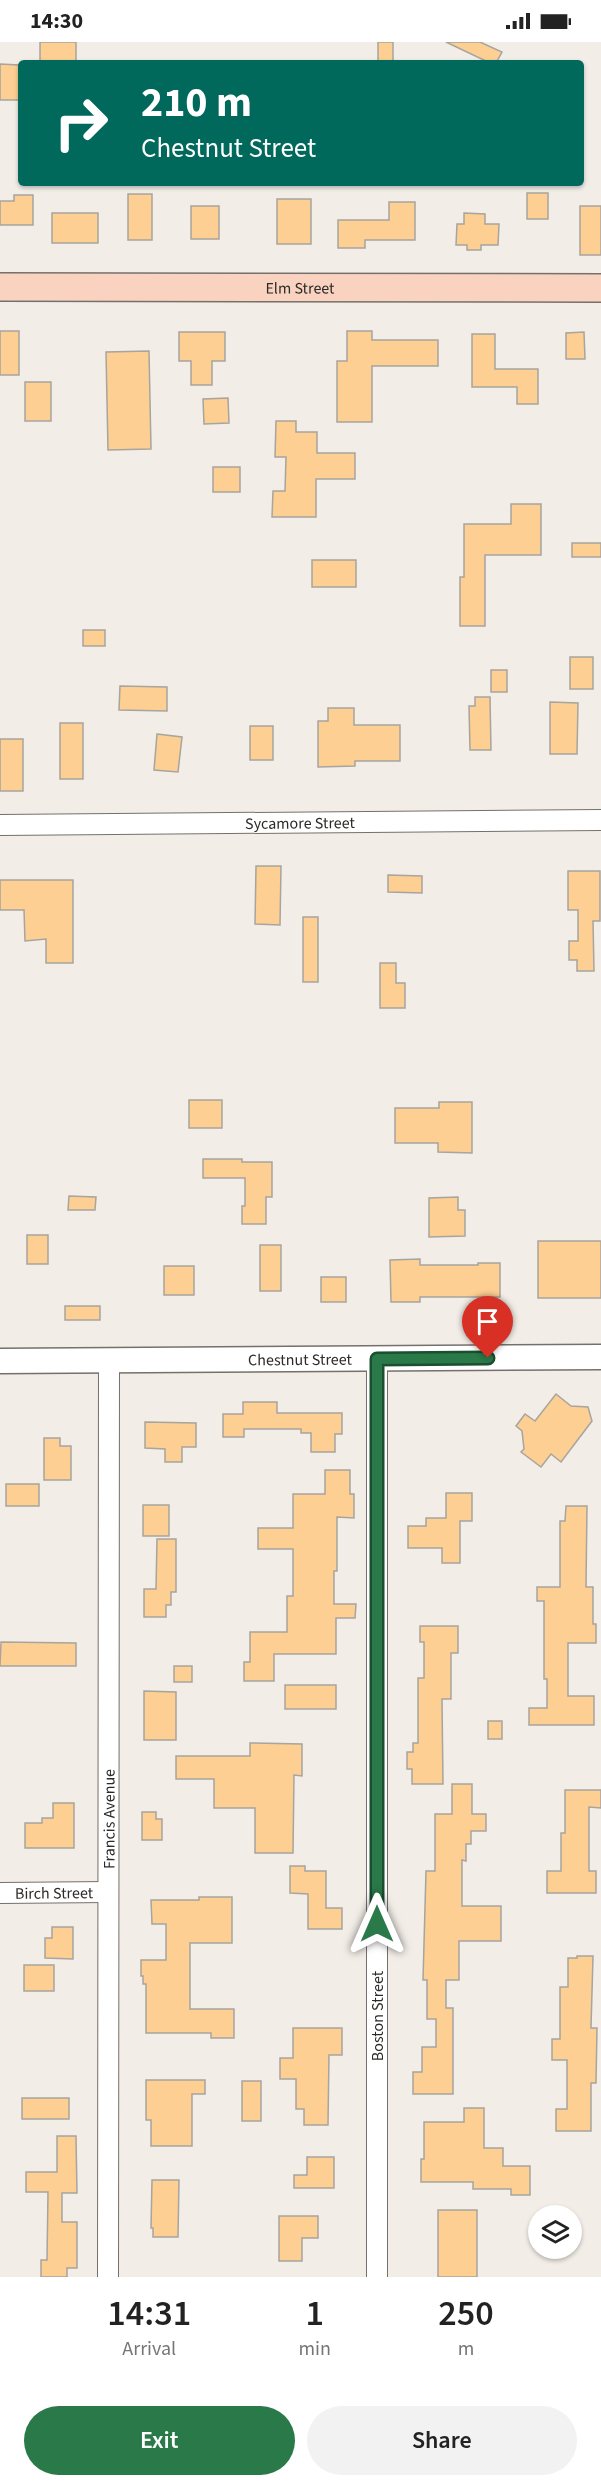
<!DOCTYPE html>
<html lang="en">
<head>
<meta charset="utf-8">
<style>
	:root { --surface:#fff; --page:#f2f2f2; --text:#222; --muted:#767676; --accent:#297949 }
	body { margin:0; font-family:"Source Sans 3",sans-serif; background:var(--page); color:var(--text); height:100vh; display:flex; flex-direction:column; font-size:22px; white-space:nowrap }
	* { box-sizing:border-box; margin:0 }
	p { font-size:20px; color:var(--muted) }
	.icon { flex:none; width:33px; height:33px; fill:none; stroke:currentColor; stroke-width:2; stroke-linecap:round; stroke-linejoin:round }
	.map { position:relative; height:2235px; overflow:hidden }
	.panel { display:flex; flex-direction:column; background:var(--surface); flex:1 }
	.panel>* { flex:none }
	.banner { position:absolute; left:18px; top:18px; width:566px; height:126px; border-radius:6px; box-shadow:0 2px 4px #0004; background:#00695c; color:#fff; overflow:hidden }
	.buttons { position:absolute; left:528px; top:2163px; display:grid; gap:12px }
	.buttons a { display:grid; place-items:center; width:54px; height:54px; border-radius:50%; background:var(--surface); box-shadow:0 2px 4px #0004; font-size:30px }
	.pin { position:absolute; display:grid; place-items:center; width:51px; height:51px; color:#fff; margin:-62px -26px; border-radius:50% 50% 50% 0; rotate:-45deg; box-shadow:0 0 6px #0007 }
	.pin .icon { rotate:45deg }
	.me { position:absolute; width:66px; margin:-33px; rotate:0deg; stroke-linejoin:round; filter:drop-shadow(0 0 4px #0008) }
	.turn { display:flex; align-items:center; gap:21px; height:126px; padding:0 24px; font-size:27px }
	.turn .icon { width:78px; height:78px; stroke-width:2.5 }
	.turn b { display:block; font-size:42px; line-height:51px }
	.eta { display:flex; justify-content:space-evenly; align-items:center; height:102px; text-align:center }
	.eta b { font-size:36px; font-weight:600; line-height:42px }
	.cta { display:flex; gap:12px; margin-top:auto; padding:12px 24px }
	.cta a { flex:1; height:69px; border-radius:36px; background:var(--accent); color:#fff; font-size:24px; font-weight:600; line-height:69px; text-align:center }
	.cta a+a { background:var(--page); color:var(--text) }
	.status { display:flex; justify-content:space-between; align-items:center; height:42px; padding:0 30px; background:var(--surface); direction:ltr }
	.status svg { height:16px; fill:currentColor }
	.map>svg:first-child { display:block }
</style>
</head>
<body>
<div class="status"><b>14:30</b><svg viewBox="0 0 49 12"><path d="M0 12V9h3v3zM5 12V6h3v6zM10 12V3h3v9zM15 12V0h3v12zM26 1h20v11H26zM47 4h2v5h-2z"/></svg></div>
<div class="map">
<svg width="601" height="2235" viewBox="0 0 601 2235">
	<rect width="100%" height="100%" fill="#f2ede7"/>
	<g fill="#fdcf92" stroke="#a8a49e" stroke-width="1.5">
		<rect x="40" y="0" width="36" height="21"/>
		<rect x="378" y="0" width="15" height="21"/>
		<polygon points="446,0 480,0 502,10 496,21 490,21"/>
		<polygon points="0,22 19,23 19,58 0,58"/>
		<rect x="527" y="151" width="21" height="26"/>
		<rect x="128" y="152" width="24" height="46"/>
		<polygon points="14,153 33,153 33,183 0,183 0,159 14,159"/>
		<rect x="277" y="157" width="34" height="45"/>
		<polygon points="389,160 415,160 415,198 365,198 365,206 338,206 338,178 389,178"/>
		<rect x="191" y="164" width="28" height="33"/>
		<rect x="580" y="164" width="21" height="49"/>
		<rect x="52" y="171" width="46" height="30"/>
		<polygon points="464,171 485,172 485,182 499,182 498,203 481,203 481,208 467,208 467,203 456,203 457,182 464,182"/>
		<rect x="0" y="289" width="19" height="44"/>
		<polygon points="347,289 372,289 372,298 438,298 438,324 372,324 372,380 337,380 337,319 347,319"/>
		<polygon points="179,290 225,290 225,319 212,319 212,343 191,343 191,319 179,319"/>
		<polygon points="584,290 585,317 566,317 566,291"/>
		<polygon points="472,292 495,292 495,327 538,327 538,362 517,362 517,345 472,345"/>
		<polygon points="149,309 151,407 108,408 106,310"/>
		<rect x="25" y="340" width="26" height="39"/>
		<polygon points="228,356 229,381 204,382 203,357"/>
		<polygon points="276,379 296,379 296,390 317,390 317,411 355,411 355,437 316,437 316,475 272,475 273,449 285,449 286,415 275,415"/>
		<rect x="213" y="425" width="27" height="25"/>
		<polygon points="511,462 541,462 541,513 485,513 485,584 460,584 460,535 464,535 464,482 511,482"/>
		<rect x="572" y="501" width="29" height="14"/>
		<rect x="312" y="518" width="44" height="27"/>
		<rect x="83" y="588" width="22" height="16"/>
		<rect x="570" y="615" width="23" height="32"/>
		<rect x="491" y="628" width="16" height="22"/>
		<polygon points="120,644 167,645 167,669 119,668"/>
		<polygon points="475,655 490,655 491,708 470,708 469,664 475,664"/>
		<polygon points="550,660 578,661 577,712 550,712"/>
		<polygon points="328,666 354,666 354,683 400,683 400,719 355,719 355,724 318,725 318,679 328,679"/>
		<rect x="60" y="681" width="23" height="56"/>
		<rect x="250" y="684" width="23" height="34"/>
		<polygon points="157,692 182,695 178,730 154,728"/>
		<rect x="0" y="697" width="23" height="52"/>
		<polygon points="256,824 281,824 280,883 255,882"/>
		<polygon points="568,829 600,829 600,879 593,879 594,929 577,929 577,918 569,918 569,899 578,899 578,868 568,868"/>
		<polygon points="388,833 422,834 422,851 388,850"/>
		<polygon points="0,838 73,838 73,921 46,921 46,897 25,899 24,868 0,868"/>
		<rect x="303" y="875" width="15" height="65"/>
		<polygon points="380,921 396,921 396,941 405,941 405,966 380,966"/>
		<rect x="189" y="1058" width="33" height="28"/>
		<polygon points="439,1060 472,1060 472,1111 438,1110 438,1101 395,1101 395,1066 439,1066"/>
		<polygon points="203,1117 242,1117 242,1120 272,1120 272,1155 266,1155 266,1182 242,1182 242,1164 245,1164 245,1136 203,1136"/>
		<polygon points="69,1154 96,1155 95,1168 68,1168"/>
		<polygon points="458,1155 458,1168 465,1168 465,1194 429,1195 429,1156"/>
		<rect x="27" y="1193" width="21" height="29"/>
		<rect x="538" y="1199" width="63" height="57"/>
		<rect x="260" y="1203" width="21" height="46"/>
		<polygon points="420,1217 420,1223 478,1223 478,1221 500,1221 500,1255 420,1255 420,1260 391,1260 390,1218"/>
		<rect x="164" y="1224" width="30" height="29"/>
		<rect x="321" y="1235" width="25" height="25"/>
		<rect x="65" y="1264" width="35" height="14"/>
		<polygon points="556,1352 571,1364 588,1365 592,1379 561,1420 551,1412 541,1425 521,1410 524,1407 522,1389 516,1384 525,1372 535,1379"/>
		<polygon points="243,1360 277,1360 277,1371 342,1371 342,1392 335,1392 335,1410 311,1410 311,1391 301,1391 301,1387 244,1387 244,1395 223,1395 223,1372 243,1372"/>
		<polygon points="145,1380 196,1381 196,1405 182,1405 182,1420 165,1420 165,1407 145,1406"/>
		<polygon points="44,1396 60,1396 60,1404 71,1404 71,1438 44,1438"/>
		<polygon points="325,1428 350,1428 350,1452 354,1452 354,1476 337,1475 337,1529 334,1529 334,1562 356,1562 355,1576 336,1576 336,1612 274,1612 274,1639 244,1639 244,1620 250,1620 250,1590 287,1590 287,1554 293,1554 293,1507 258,1507 258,1486 293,1486 293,1452 325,1452"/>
		<rect x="6" y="1442" width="33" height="22"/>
		<polygon points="446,1451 472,1451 472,1479 460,1479 460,1521 442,1521 442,1506 408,1506 408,1484 426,1484 426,1476 446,1476"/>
		<rect x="143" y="1463" width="26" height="31"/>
		<polygon points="566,1464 587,1464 586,1545 593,1545 593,1582 596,1582 596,1601 568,1601 568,1654 594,1654 594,1683 529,1683 529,1666 547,1666 547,1637 544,1637 544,1559 537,1559 537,1545 560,1545 560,1479 565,1479"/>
		<polygon points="157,1497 176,1497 176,1550 171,1550 171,1563 166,1563 166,1575 144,1575 144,1547 156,1547"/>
		<polygon points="420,1584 458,1584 458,1611 451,1611 451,1657 442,1657 443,1742 412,1742 412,1727 407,1727 407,1710 413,1710 413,1701 418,1701 418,1636 424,1636 424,1600 420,1600"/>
		<polygon points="1,1600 76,1601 76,1624 0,1624"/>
		<rect x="174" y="1624" width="18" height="16"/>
		<rect x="285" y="1643" width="51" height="24"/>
		<polygon points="144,1649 176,1650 176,1698 144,1698"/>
		<rect x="488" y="1679" width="14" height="18"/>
		<polygon points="250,1701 302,1702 302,1734 294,1733 293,1811 255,1811 255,1766 214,1766 214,1737 176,1737 176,1714 250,1714"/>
		<polygon points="452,1742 472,1742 472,1772 486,1772 486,1789 471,1789 471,1802 466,1802 466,1819 462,1818 462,1864 501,1864 501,1899 459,1899 459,1938 446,1938 446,1966 453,1966 453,2052 413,2052 413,2030 422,2030 422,2005 436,2005 436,1977 427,1977 427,1938 423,1938 426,1829 435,1829 435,1772 452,1772"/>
		<polygon points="565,1748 601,1748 601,1766 589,1765 589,1829 596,1829 596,1851 547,1851 547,1829 561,1829 561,1791 565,1791"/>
		<polygon points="53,1761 74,1761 74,1806 25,1806 25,1781 42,1781 42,1776 53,1776"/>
		<polygon points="142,1770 156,1770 156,1777 162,1777 162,1798 142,1798"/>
		<polygon points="290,1824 305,1824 305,1829 326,1829 326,1866 342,1866 342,1887 308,1887 308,1852 290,1851"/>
		<polygon points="199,1855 232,1855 232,1901 190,1901 190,1967 234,1967 234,1996 211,1996 211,1991 146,1991 146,1942 143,1942 143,1934 141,1934 141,1918 166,1918 166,1882 152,1882 151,1858 199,1858"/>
		<polygon points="52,1885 73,1885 73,1917 45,1916 45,1896 52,1896"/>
		<polygon points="577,1914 593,1914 591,1986 597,1986 596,2041 591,2041 591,2089 556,2089 556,2067 567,2067 567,2018 552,2018 552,1997 560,1997 560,1945 568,1945 568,1916 577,1916"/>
		<rect x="24" y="1923" width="30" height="26"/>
		<polygon points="293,1986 342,1986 342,2013 329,2013 328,2083 304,2083 304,2067 296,2067 296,2037 280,2037 280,2016 293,2016"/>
		<polygon points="146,2038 205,2038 205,2052 192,2052 192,2104 151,2104 151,2078 146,2078"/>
		<rect x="242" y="2039" width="19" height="40"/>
		<rect x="22" y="2056" width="47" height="21"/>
		<polygon points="464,2066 484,2066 484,2106 503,2106 503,2124 530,2124 530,2153 511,2153 511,2147 473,2147 473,2140 421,2140 421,2117 424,2117 424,2080 464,2080"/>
		<polygon points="57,2094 76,2094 77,2151 62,2151 62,2180 77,2180 77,2226 67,2226 67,2235 41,2235 41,2218 47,2218 48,2150 26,2150 26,2130 57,2130"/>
		<polygon points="307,2115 334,2115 334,2146 294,2146 294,2133 307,2133"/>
		<polygon points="152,2138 179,2138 178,2195 153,2195 153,2186 151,2186"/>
		<rect x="438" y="2168" width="39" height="67"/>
		<polygon points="279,2174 318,2174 318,2196 302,2196 302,2219 279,2219"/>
	</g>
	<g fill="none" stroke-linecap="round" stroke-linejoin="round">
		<g stroke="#75706b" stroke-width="22">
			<g id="minor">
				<path id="s1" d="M 0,783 L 601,778"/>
				<polyline points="377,1317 377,2235"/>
				<path id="s2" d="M 0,1851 L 108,1850"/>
				<path id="s3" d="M 108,2235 L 109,1319"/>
			</g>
		</g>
		<g stroke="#75706b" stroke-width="27">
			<g id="tertiary">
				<path id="s4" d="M 0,1319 L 601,1315"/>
			</g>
		</g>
		<g stroke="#75706b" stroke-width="30">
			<g id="secondary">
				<path id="s5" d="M 0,245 L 601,246"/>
			</g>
		</g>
		<use href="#minor" stroke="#fff" stroke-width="20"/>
		<use href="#tertiary" stroke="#fff" stroke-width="24"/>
		<use href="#secondary" stroke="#f9d2c0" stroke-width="27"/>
	</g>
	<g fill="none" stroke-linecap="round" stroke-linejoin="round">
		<g stroke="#1b4f2f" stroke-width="15">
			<polyline id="route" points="377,1882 377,1317 488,1316"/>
		</g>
		<use href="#route" stroke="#297949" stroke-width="10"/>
	</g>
	<g text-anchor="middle" stroke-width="4.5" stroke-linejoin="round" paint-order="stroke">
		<g font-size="16" fill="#2b2a27" stroke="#fff">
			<text dy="6" stroke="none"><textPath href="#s5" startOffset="300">Elm Street</textPath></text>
			<text dy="6" stroke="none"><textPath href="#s1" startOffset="300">Sycamore Street</textPath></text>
			<text dy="6" stroke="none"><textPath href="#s4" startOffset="300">Chestnut Street</textPath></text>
			<text dy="6" stroke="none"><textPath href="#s3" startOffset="458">Francis Avenue</textPath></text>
			<text dy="6" stroke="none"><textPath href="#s2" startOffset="54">Birch Street</textPath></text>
			<text transform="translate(377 1974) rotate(-90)" y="6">Boston Street</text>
		</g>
	</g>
</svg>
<div class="buttons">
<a><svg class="icon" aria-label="layers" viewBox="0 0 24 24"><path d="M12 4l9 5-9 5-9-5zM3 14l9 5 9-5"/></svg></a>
</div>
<div class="pin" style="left:488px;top:1316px;background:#d93025"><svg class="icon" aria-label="arrive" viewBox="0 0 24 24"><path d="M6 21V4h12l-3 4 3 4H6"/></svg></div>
<svg class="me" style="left:377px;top:1882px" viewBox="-20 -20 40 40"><path d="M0-17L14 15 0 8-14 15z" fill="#297949" stroke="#fff" stroke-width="4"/></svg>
<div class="banner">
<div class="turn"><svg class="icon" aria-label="right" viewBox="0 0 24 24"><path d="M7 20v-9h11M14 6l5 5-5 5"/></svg><div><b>210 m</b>Chestnut Street</div></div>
</div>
</div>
<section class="panel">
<div class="eta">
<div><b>14:31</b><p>Arrival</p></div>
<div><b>1</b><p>min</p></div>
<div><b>250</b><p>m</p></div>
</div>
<div class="cta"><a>Exit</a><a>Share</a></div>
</section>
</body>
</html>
